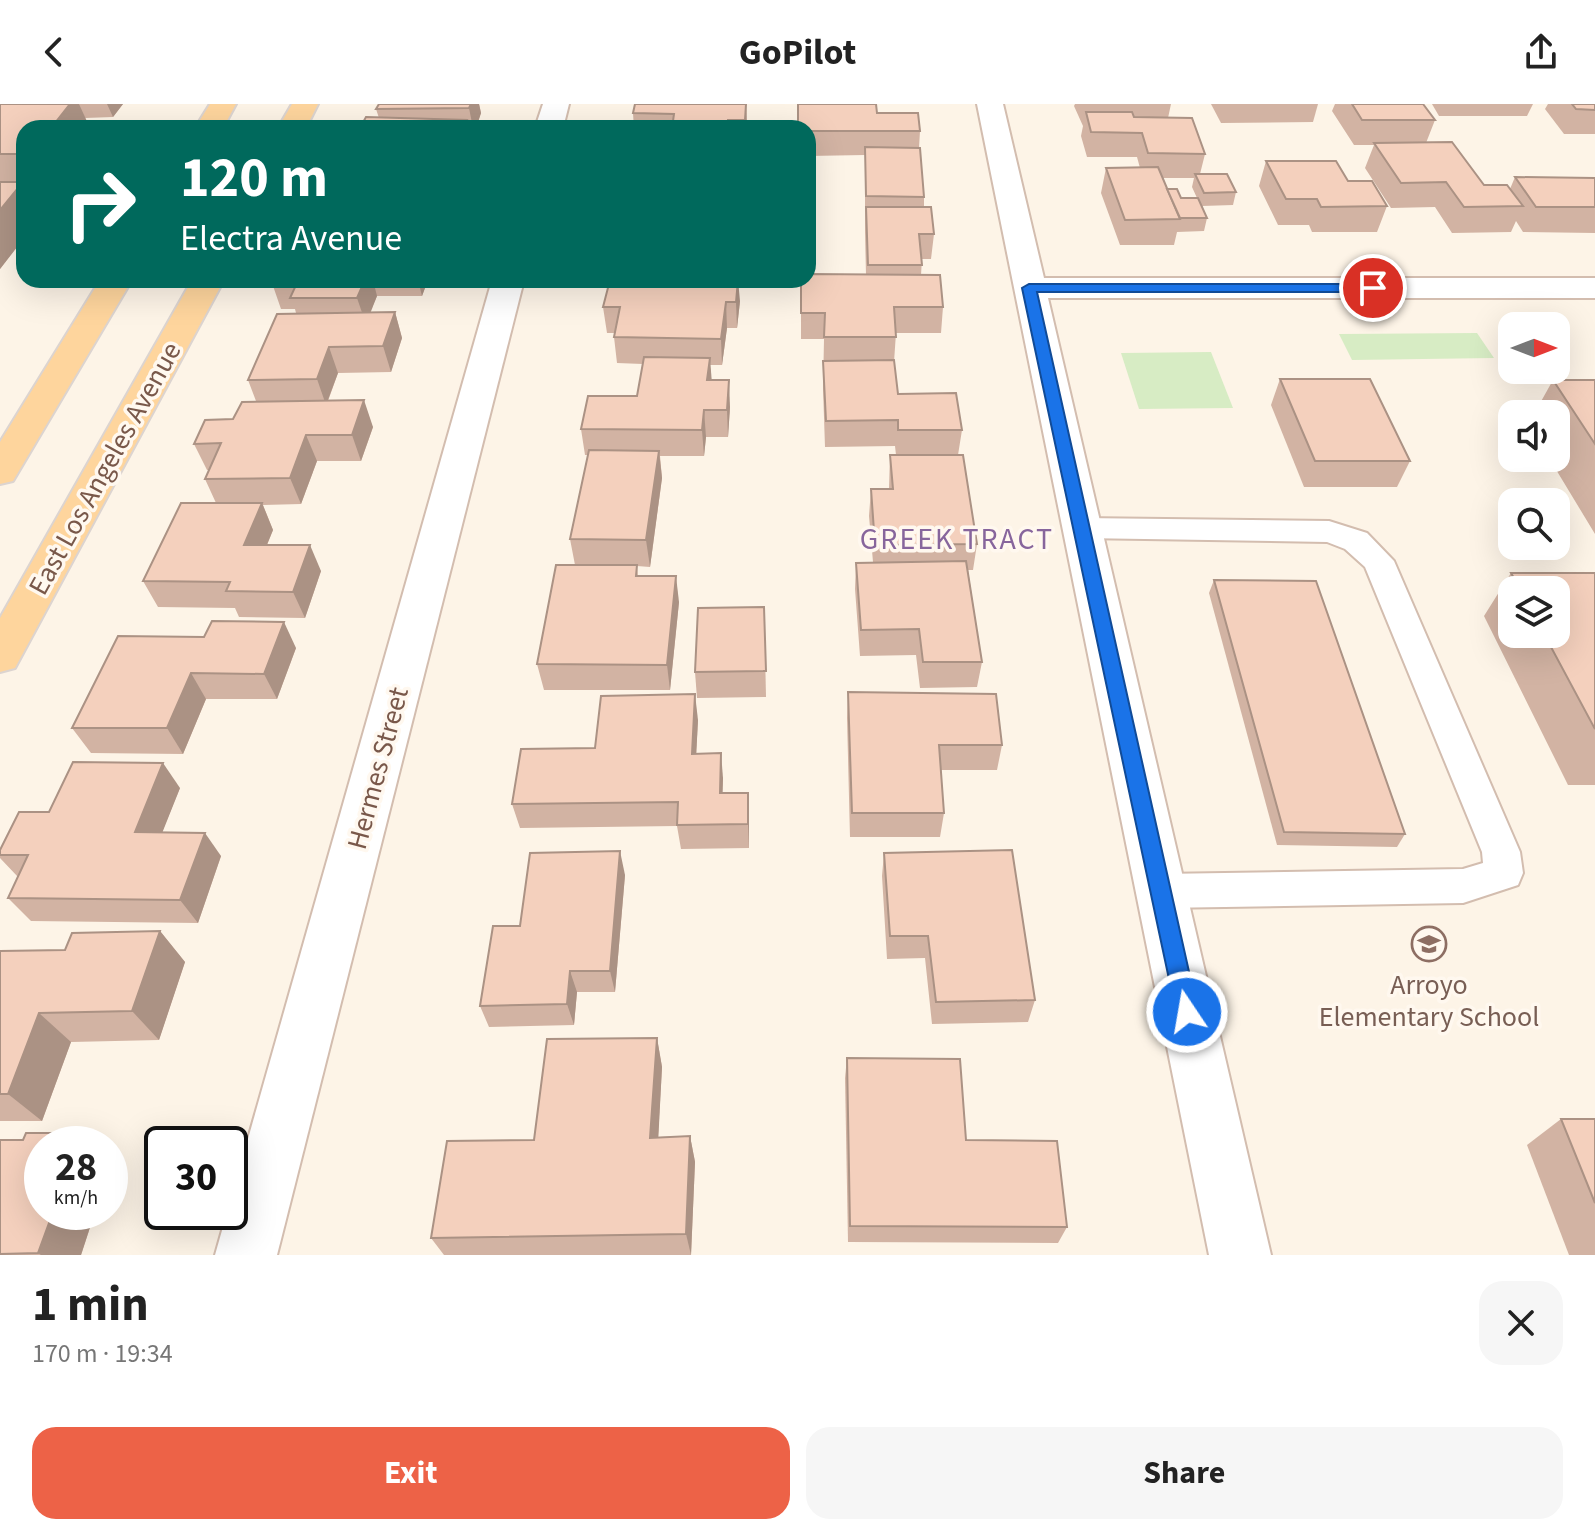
<!DOCTYPE html>
<html lang="en">
<head>
<meta charset="utf-8">
<style>
	:root { --surface:#fff; --page:#f6f6f6; --text:#222; --muted:#767676; --accent:#ed6247 }
	body { margin:0; font-family:"Source Sans 3",sans-serif; background:var(--page); color:var(--text); height:100vh; display:flex; flex-direction:column; font-size:30px; white-space:nowrap }
	* { box-sizing:border-box; margin:0 }
	p { font-size:26px; color:var(--muted) }
	.icon { flex:none; width:44px; height:44px; fill:none; stroke:currentColor; stroke-width:2; stroke-linecap:round; stroke-linejoin:round }
	.map { position:relative; height:1151px; overflow:hidden }
	.panel { display:flex; flex-direction:column; background:var(--surface); flex:1 }
	.panel>* { flex:none }
	.top-card { position:absolute; left:16px; top:16px; width:800px; height:168px; border-radius:24px; box-shadow:0 8px 32px #0002; background:#00695c; color:#fff; overflow:hidden }
	.needle { width:52px; rotate:90deg }
	.tools { position:absolute; left:1498px; top:208px; display:grid; gap:16px }
	.tools a { display:grid; place-items:center; width:72px; height:72px; border-radius:16px; background:var(--surface); box-shadow:0 8px 32px #0002; font-size:40px }
	.speed { position:absolute; left:24px; top:1022px; display:flex; gap:16px; font-size:40px; font-weight:700; text-align:center }
	.speed>* { display:grid; place-content:center; width:104px; height:104px; border-radius:50%; background:var(--surface); box-shadow:0 8px 32px #0002; line-height:1 }
	.speed small { font-size:20px; font-weight:400 }
	.speed .limit { border:4px solid #111; border-radius:12px; background:#fff; color:#111 }
	.pin { position:absolute; display:grid; place-items:center; width:68px; height:68px; color:#fff; margin:-34px; border:4px solid #fff; border-radius:50%; box-shadow:0 2px 8px #0007 }
	.me { position:absolute; width:88px; margin:-44px; rotate:348deg; stroke-linejoin:round; filter:drop-shadow(0 0 6px #0008) }
	.turn { display:flex; align-items:center; gap:28px; height:168px; padding:0 32px; font-size:36px }
	.turn .icon { width:104px; height:104px; stroke-width:2.5 }
	.turn b { display:block; font-size:56px; line-height:68px }
	.round { display:grid; place-items:center; flex:none; width:84px; height:84px; border-radius:24px; background:var(--page) }
	.overview { display:flex; align-items:center; justify-content:space-between; height:136px; padding:0 32px }
	h1 { font-size:48px; font-weight:700; line-height:60px }
	.button { display:flex; gap:16px; margin-top:auto; padding:16px 32px }
	.button a { flex:1; height:92px; border-radius:24px; background:var(--accent); color:#fff; font-size:32px; font-weight:700; line-height:92px; text-align:center }
	.button a+a { background:var(--page); color:var(--text) }
	header { display:flex; justify-content:space-between; align-items:center; height:104px; padding:0 32px; background:var(--surface); font-size:36px; font-weight:700 }
	.map>svg:first-child { display:block }
</style>
</head>
<body>
<header><svg class="icon" aria-label="back" viewBox="0 0 24 24"><path d="M15 5l-7 7 7 7"/></svg>GoPilot<svg class="icon" aria-label="share" viewBox="0 0 24 24"><path d="M12 15V3M7 8l5-5 5 5M5 13v7h14v-7"/></svg></header>
<div class="map">
<svg width="1595" height="1151" viewBox="0 0 1595 1151">
	<rect width="100%" height="100%" fill="#fdf4e7"/>
	<g fill="#d7ecc4">
		<polygon points="1477,229 1494,254 1352,256 1339,230"/>
		<polygon points="1211,248 1233,304 1139,305 1121,249"/>
	</g>
	<g fill="none" stroke-linecap="round" stroke-linejoin="round">
		<g stroke="#d3bdaf" stroke-width="4">
			<polygon id="service" points="1081,414 1329,417 1367,429 1394,457 1520,748 1523,769 1518,781 1463,799 1161,804 1147,799 1142,787 1147,775 1161,770 1463,765 1483,759 1482,748 1365,463 1345,445 1327,438 1081,434 1070,431 1066,424 1070,417"/>
		</g>
		<g stroke="#d3bdaf" stroke-width="4">
			<g id="minor">
				<polygon points="543,0 569,0 563,24 535,24"/>
				<polygon points="977,0 1003,0 1044,174 1595,174 1595,194 1048,194 1271,1151 1209,1151"/>
				<polygon points="492,176 524,176 277,1151 215,1151"/>
			</g>
		</g>
		<g stroke="#dcd4d0" stroke-width="4">
			<g id="primary">
				<polygon points="210,0 236,0 223,24 195,24"/>
				<polygon points="292,0 318,0 306,24 278,24"/>
				<polygon points="100,176 132,176 13,377 0,380 0,338"/>
				<polygon points="192,176 224,176 15,564 0,568 0,514"/>
			</g>
		</g>
		<use href="#service" fill="#fff" fill-rule="evenodd"/>
		<use href="#minor" fill="#fff" fill-rule="evenodd"/>
		<use href="#primary" fill="#fed59d" fill-rule="evenodd"/>
	</g>
	<g fill="#d2b3a3" fill-rule="evenodd">
		<polygon points="0,0 123,0 113,13 85,14 90,24 24,24 24,134 0,165"/>
		<polygon points="379,0 479,0 481,9 476,24 336,24 361,22 379,14 376,5"/>
		<polygon points="746,0 747,24 634,24 633,9"/>
		<path d="M 1075,0 L 1171,0 L 1168,14 L 1205,50 L 1200,70 L 1236,88 L 1233,101 L 1202,102 L 1207,114 L 1204,127 L 1177,128 L 1174,141 L 1120,141 L 1101,89 L 1106,64 L 1140,64 L 1137,53 L 1087,53 L 1081,32 L 1083,22 L 1074,2 ZM 1163,74 L 1194,74 L 1192,83 L 1197,94 L 1181,94 L 1167,85 Z"/>
		<polygon points="1211,0 1318,0 1313,18 1221,19"/>
		<polygon points="1335,0 1423,0 1435,16 1426,39 1484,81 1510,85 1515,73 1595,74 1595,129 1523,128 1516,117 1511,128 1452,129 1435,103 1391,104 1365,64 1374,41 1354,41 1332,7"/>
		<polygon points="1432,0 1533,0 1527,12 1439,12"/>
		<polygon points="1548,0 1595,0 1595,30 1564,30 1545,5"/>
		<polygon points="877,9 920,27 919,44 924,93 924,103 934,130 931,155 922,155 921,171 943,203 941,229 896,229 894,258 898,290 962,326 958,351 977,440 973,466 968,466 982,558 977,583 920,584 916,551 860,552 855,485 856,459 873,458 869,412 871,385 889,385 890,351 896,351 895,342 825,343 823,284 824,235 801,235 801,209 866,171 865,128 865,51 808,52 808,24"/>
		<polygon points="1266,57 1348,77 1387,102 1377,128 1312,128 1309,121 1278,121 1259,82"/>
		<polygon points="273,176 428,176 422,192 377,192 370,208 395,208 402,234 391,268 338,269 328,297 373,323 361,357 317,357 301,400 263,401 273,426 267,441 321,467 305,514 239,513 235,504 158,503 143,477 216,399 205,375 209,366 207,366 194,340 233,315 256,297 248,276 296,209 295,205 281,205 272,179"/>
		<polygon points="740,197 737,224 727,224 722,261 710,261 711,276 730,303 728,333 706,333 704,352 660,352 662,374 650,463 637,462 638,472 679,498 670,586 544,586 537,560 575,461 570,435 588,351 585,351 581,325 637,292 643,260 617,259 614,233 615,229 607,229 603,203"/>
		<polygon points="1280,275 1410,357 1397,383 1304,383 1271,301"/>
		<polygon points="1553,276 1595,276 1595,430 1549,354 1556,354 1556,310 1534,310"/>
		<path d="M 1511,469 L 1595,469 L 1595,681 L 1568,681 L 1484,512 ZM 1512,486 L 1556,486 L 1556,530 L 1512,530 Z"/>
		<polygon points="1214,476 1405,730 1397,743 1277,741 1209,489"/>
		<polygon points="764,503 766,593 697,594 695,568"/>
		<polygon points="118,532 296,544 277,595 206,595 183,650 91,649 72,624"/>
		<polygon points="848,588 1002,641 997,666 940,666 944,709 940,733 850,733 847,614"/>
		<polygon points="698,616 696,650 723,674 722,689 749,713 749,744 681,745 677,722 520,724 512,700 595,644"/>
		<polygon points="180,684 162,728 221,752 198,819 31,817 8,794 18,773 0,754 0,746 49,708"/>
		<polygon points="884,749 1035,896 1028,918 932,920 925,854 887,855 882,772"/>
		<polygon points="625,771 615,888 577,888 574,921 489,923 480,902 520,822"/>
		<polygon points="160,827 185,858 159,936 71,938 42,1017 0,1017 0,847 65,846"/>
		<polygon points="657,934 662,963 658,1033 690,1032 695,1058 691,1151 444,1151 431,1134 534,1036"/>
		<polygon points="847,954 966,1036 1067,1123 1058,1139 848,1138 845,974"/>
		<polygon points="1561,1015 1595,1015 1595,1151 1569,1151 1527,1041"/>
		<polygon points="0,1036 95,1108 81,1151 0,1151"/>
	</g>
	<g fill="#ab9284">
		<polygon points="70,0 79,0 90,24 51,24"/>
		<polygon points="107,0 123,0 113,13"/>
		<polygon points="471,0 479,0 481,9 476,24 473,24 469,4"/>
		<polygon points="746,0 747,24 745,24 745,16"/>
		<polygon points="23,78 24,134 0,165 0,106"/>
		<polygon points="365,176 373,176 377,192 366,220 357,194"/>
		<polygon points="418,176 428,176 422,192"/>
		<polygon points="738,176 740,197 737,224 736,198"/>
		<polygon points="726,198 727,224 722,261 721,235"/>
		<polygon points="395,208 402,234 391,268 383,242"/>
		<polygon points="329,243 338,269 326,301 317,275"/>
		<polygon points="710,254 712,280 707,276"/>
		<polygon points="729,276 730,303 728,333 727,306"/>
		<polygon points="364,296 373,323 361,357 352,331"/>
		<polygon points="704,306 706,333 704,352 702,326"/>
		<polygon points="306,331 317,357 301,400 290,374"/>
		<polygon points="659,347 662,374 650,463 646,436"/>
		<polygon points="262,399 273,426 256,467 244,441"/>
		<polygon points="310,441 321,467 305,514 293,488"/>
		<polygon points="676,472 679,498 670,586 667,561"/>
		<polygon points="284,518 296,544 277,595 264,570"/>
		<polygon points="191,569 206,595 183,650 167,624"/>
		<polygon points="695,590 698,616 695,675 692,650"/>
		<polygon points="721,649 723,674 722,714 720,689"/>
		<polygon points="163,659 180,684 153,752 135,728"/>
		<polygon points="748,689 749,713 749,744 748,720"/>
		<polygon points="205,729 221,752 198,819 180,796"/>
		<polygon points="620,747 625,771 615,888 610,867"/>
		<polygon points="160,827 185,858 159,936 132,907"/>
		<polygon points="570,867 577,888 574,921 567,900"/>
		<polygon points="39,909 71,938 42,1017 8,990"/>
		<polygon points="657,934 662,963 657,1059 650,1034"/>
		<polygon points="81,1029 94,1040 77,1040"/>
		<polygon points="690,1032 695,1058 691,1151 686,1130"/>
		<polygon points="53,1108 95,1108 81,1151 41,1151 38,1149"/>
	</g>
	<g fill="#f4d0bd" stroke="#ab9284" stroke-width="2">
		<polygon points="0,0 70,0 51,24 24,24 24,50 0,50"/>
		<polygon points="379,0 471,0 469,4 376,5"/>
		<polygon points="635,0 746,0 745,16 728,16 727,24 672,24 674,10 633,9"/>
		<polygon points="798,0 876,0 877,9 918,9 920,27 808,27 808,24 798,24"/>
		<polygon points="1352,0 1423,0 1435,16 1362,16"/>
		<polygon points="1572,0 1595,0 1595,6 1576,5"/>
		<polygon points="1086,8 1132,8 1134,13 1192,14 1205,50 1148,49 1142,29 1091,28"/>
		<polygon points="366,13 467,16 464,24 336,24 337,22 361,22"/>
		<polygon points="1452,38 1484,81 1507,81 1523,102 1464,103 1446,78 1401,79 1374,39"/>
		<polygon points="865,43 920,44 924,93 866,92"/>
		<polygon points="1266,57 1336,57 1348,77 1372,77 1387,102 1321,103 1317,95 1286,95"/>
		<polygon points="1158,63 1180,115 1125,116 1106,64"/>
		<polygon points="1195,70 1227,70 1236,88 1204,89"/>
		<polygon points="1515,73 1595,74 1595,103 1536,103"/>
		<polygon points="0,78 23,78 0,106"/>
		<polygon points="1167,85 1177,85 1181,94 1198,94 1207,114 1180,114"/>
		<polygon points="866,103 931,103 934,130 919,130 922,161 868,161"/>
		<polygon points="808,170 940,171 943,203 894,203 896,233 824,233 825,209 801,209 801,176 808,176"/>
		<polygon points="273,176 365,176 357,194 290,194 297,179 272,179"/>
		<polygon points="610,176 738,176 736,198 726,198 721,235 614,233 620,203 603,203"/>
		<polygon points="395,208 383,242 329,243 317,275 248,276 277,210"/>
		<polygon points="644,253 710,254 707,276 729,276 727,306 704,306 702,326 581,325 588,292 637,292"/>
		<polygon points="894,256 898,290 956,289 962,326 898,326 898,316 826,317 823,257"/>
		<polygon points="1280,275 1370,275 1410,357 1315,357"/>
		<polygon points="1553,276 1595,276 1595,340"/>
		<polygon points="364,296 352,331 306,331 290,374 205,375 221,339 194,340 205,316 233,315 242,298"/>
		<polygon points="589,346 659,347 646,436 570,435"/>
		<polygon points="890,351 963,351 977,440 875,441 871,385 893,385"/>
		<polygon points="181,399 262,399 244,441 310,441 293,488 226,487 230,478 143,477"/>
		<polygon points="966,457 982,558 923,558 919,525 861,526 856,459"/>
		<polygon points="556,461 637,461 636,472 676,472 667,561 537,560"/>
		<polygon points="1511,469 1595,469 1595,625 1544,530 1556,530 1556,486 1521,486"/>
		<polygon points="1214,476 1316,477 1405,730 1284,728"/>
		<polygon points="764,503 766,567 695,568 698,504"/>
		<polygon points="212,517 284,518 264,570 191,569 167,624 72,624 118,532 204,533"/>
		<polygon points="848,588 996,590 1002,641 939,641 944,709 852,709"/>
		<polygon points="695,590 692,650 721,649 720,689 748,689 748,720 677,721 678,698 512,700 521,645 595,644 601,592"/>
		<polygon points="73,658 163,659 135,728 205,729 180,796 8,794 28,751 0,751 0,746 19,708 49,708"/>
		<polygon points="1012,746 1035,896 936,898 928,832 890,832 884,749"/>
		<polygon points="620,747 610,867 570,867 567,900 480,902 493,822 520,822 530,749"/>
		<polygon points="160,827 132,907 39,909 8,990 0,990 0,847 65,846 72,829"/>
		<polygon points="657,934 650,1034 690,1032 686,1130 431,1134 447,1037 534,1036 547,935"/>
		<polygon points="847,954 960,955 966,1036 1057,1037 1067,1123 850,1122"/>
		<polygon points="1561,1015 1595,1015 1595,1099"/>
		<polygon points="26,1029 81,1029 77,1040 42,1040 42,1108 53,1108 38,1149 0,1150 0,1036 23,1036"/>
	</g>
	<polygon fill="#1a73e8" stroke="#114b97" stroke-width="2" points="1029,180 1373,180 1380,184 1373,188 1037,188 1198,908 1195,916 1187,919 1179,916 1176,908 1022,184"/>
	<defs>
		<g id="school-ring" transform="scale(1.8)"><circle r="9.5" fill="#fff8ef" stroke="#8d6e63" stroke-width="1.5"/><path d="M0-5L7-2L0 1L-7-2ZM-4 1L0 2.5L4 1V4Q0 6-4 4Z" fill="#8d6e63"/></g>
	</defs>
	<g fill-rule="evenodd">
		<use href="#school-ring" x="1429" y="840"/>
	</g>
	<g text-anchor="middle" stroke-width="7" stroke-linejoin="round" paint-order="stroke">
		<g font-size="28" fill="#79584a" stroke="#fff8ef">
			<text transform="translate(104 364) rotate(-61)" y="10">East Los Angeles Avenue</text>
			<text transform="translate(377 664) rotate(-75)" y="10">Hermes Street</text>
		</g>
		<g font-size="28" fill="#785e54" stroke="#fff8ef">
			<text x="1429" y="890">Arroyo<tspan x="1429" dy="32">Elementary School</tspan></text>
		</g>
		<g font-size="30" letter-spacing="2" fill="#87659c" stroke="#fff8ef">
			<text x="957" y="445">GREEK TRACT</text>
		</g>
	</g>
</svg>
<div class="tools">
<a><svg class="needle" viewBox="-14 -14 28 28"><path d="M0-13l5 13h-10z" fill="#e53935"/><path d="M0 13l5-13h-10z" fill="#767676"/></svg></a>
<a><svg class="icon" aria-label="sound" viewBox="0 0 24 24"><path d="M4 9h4l5-4v14l-5-4H4zM17 9q2 3 0 6"/></svg></a>
<a><svg class="icon" aria-label="search" viewBox="0 0 24 24"><circle cx="10" cy="10" r="6"/><path d="M15 15l6 6"/></svg></a>
<a><svg class="icon" aria-label="layers" viewBox="0 0 24 24"><path d="M12 4l9 5-9 5-9-5zM3 14l9 5 9-5"/></svg></a>
</div>
<div class="speed"><div>28<small>km/h</small></div><div class="limit">30</div></div>
<div class="pin" style="left:1373px;top:184px;background:#d93025"><svg class="icon" aria-label="arrive" viewBox="0 0 24 24"><path d="M6 21V4h12l-3 4 3 4H6"/></svg></div>
<svg class="me" style="left:1187px;top:908px" viewBox="-20 -20 40 40"><circle r="17" fill="#1a73e8" stroke="#fff" stroke-width="3"/><path d="M0-11L8 9 0 5-8 9z" fill="#fff"/></svg>
<div class="top-card">
<div class="turn"><svg class="icon" aria-label="right" viewBox="0 0 24 24"><path d="M7 20v-9h11M14 6l5 5-5 5"/></svg><div><b>120 m</b>Electra Avenue</div></div>
</div>
</div>
<section class="panel">
<div class="overview"><div><h1>1 min</h1><p>170 m · 19:34</p></div><a class="round"><svg class="icon" aria-label="close" viewBox="0 0 24 24"><path d="M6 6l12 12M18 6L6 18"/></svg></a></div>
<div class="button"><a>Exit</a><a>Share</a></div>
</section>
</body>
</html>
